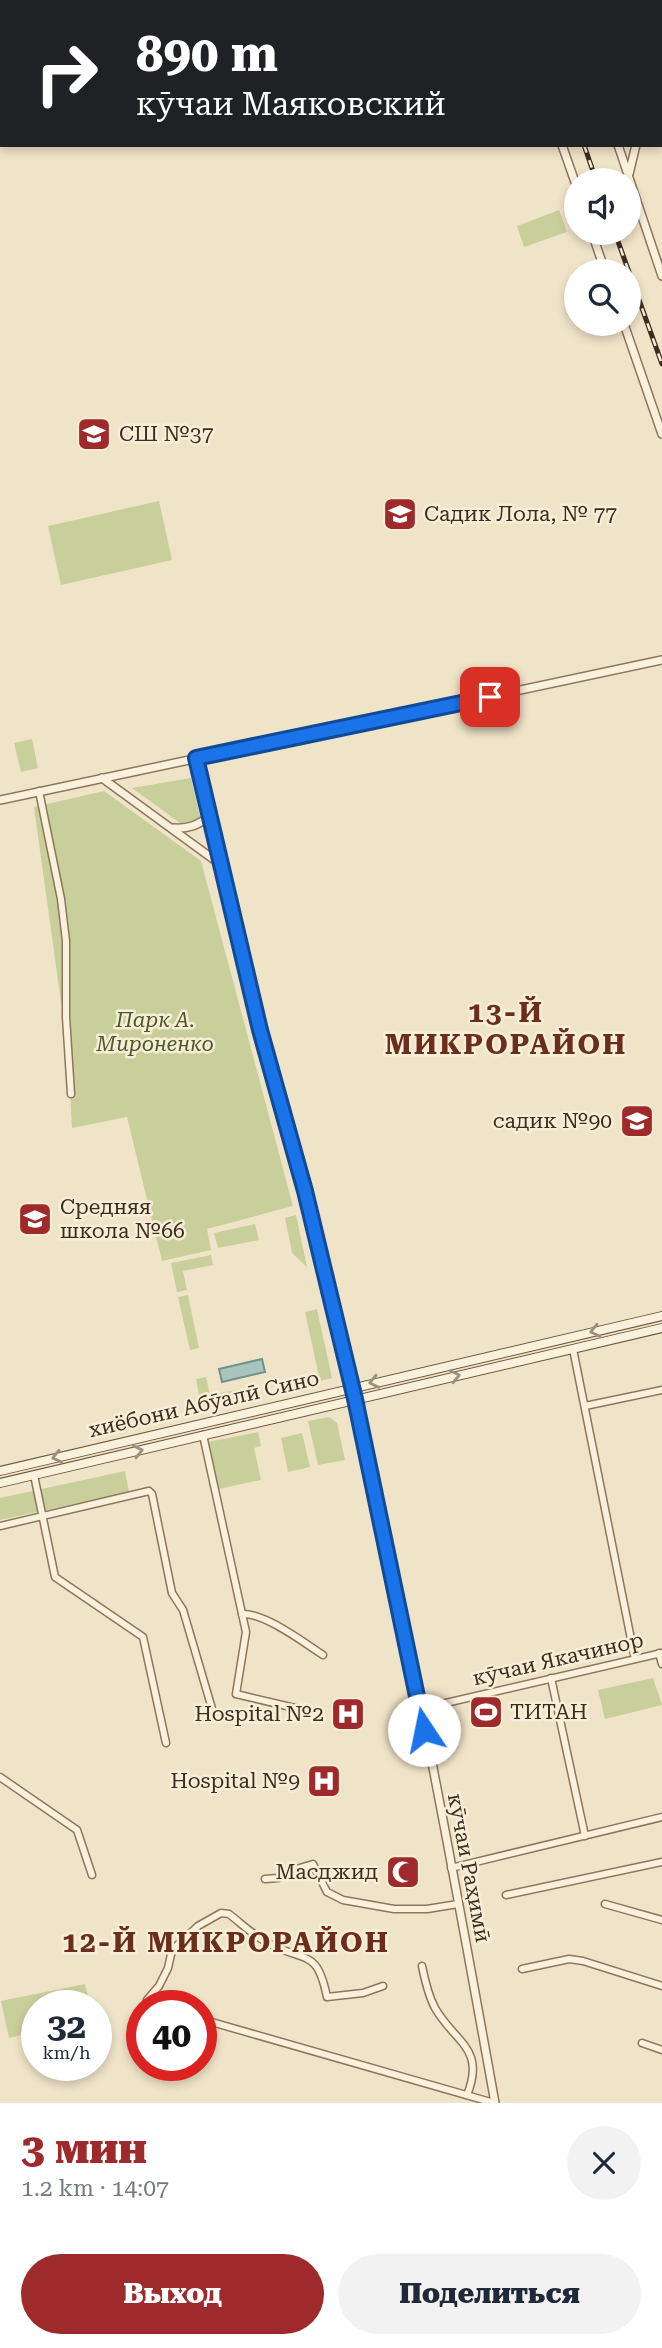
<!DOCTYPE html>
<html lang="ru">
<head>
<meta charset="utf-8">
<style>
	:root { --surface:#fff; --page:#f2f2f3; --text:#1f2937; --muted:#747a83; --accent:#9e2a2b }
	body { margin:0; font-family:"Roboto Serif",serif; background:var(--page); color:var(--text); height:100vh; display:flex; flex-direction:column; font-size:26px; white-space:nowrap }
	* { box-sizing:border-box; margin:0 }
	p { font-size:23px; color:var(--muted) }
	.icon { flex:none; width:38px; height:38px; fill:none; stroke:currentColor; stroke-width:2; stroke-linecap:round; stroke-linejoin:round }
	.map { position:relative; height:2103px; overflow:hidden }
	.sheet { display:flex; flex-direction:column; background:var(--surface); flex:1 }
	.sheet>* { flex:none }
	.top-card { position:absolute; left:0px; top:0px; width:663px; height:147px; box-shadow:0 4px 10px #0003; background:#202124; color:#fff; overflow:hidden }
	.buttons { position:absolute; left:564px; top:168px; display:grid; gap:14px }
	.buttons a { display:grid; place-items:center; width:77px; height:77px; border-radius:50%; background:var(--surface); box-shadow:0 4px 10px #0003; font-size:35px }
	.speed { position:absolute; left:21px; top:1990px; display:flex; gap:14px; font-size:35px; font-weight:700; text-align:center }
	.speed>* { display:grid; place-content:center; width:91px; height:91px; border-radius:50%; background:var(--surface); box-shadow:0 4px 10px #0003; line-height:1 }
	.speed small { font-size:18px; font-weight:400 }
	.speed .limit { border:10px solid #d22; background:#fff; color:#111 }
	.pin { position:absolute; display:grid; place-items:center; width:60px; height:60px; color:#fff; margin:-30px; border-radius:14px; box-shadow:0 4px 10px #0006 }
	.me { position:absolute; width:77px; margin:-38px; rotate:349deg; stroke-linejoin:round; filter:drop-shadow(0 0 5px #0008) }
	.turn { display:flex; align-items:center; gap:24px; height:147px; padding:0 21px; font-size:32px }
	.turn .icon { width:91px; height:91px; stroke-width:2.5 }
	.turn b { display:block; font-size:49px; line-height:60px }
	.round { display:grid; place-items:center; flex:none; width:74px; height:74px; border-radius:37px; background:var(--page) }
	.head { display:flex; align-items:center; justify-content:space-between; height:119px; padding:0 21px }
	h1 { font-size:42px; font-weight:800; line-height:52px; color:var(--accent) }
	.action { display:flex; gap:14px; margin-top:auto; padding:14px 21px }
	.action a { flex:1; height:80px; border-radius:42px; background:var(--accent); color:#fff; font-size:28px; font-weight:800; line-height:80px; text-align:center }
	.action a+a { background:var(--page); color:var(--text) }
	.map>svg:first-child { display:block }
</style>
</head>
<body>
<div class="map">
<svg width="662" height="2103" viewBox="0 0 662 2103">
	<rect width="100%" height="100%" fill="#f0e4c8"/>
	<g fill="#c9cf9b">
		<polygon points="559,210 567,232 524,247 517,226"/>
		<polygon points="159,501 172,560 61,585 48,526"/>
		<polygon points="32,739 38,768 21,772 14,743"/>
		<polygon points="191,778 200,817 197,823 187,826 180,823 132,788"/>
		<polygon points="104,791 201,861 293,1206 207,1229 211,1250 162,1261 127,1117 72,1128 68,1053 34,807"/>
		<polygon points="296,1215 307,1267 292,1253 285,1218"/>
		<polygon points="255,1224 259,1240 218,1248 214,1233"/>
		<polygon points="211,1255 213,1265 183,1271 187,1290 177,1292 171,1263"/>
		<polygon points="188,1295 199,1348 190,1350 178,1297"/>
		<polygon points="317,1309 332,1378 320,1381 305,1312"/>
		<polygon points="206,1377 210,1395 241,1389 242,1397 201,1406 196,1379"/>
		<polygon points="329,1417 337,1423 345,1460 318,1465 308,1421"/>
		<polygon points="258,1432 261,1446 254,1448 261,1480 218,1489 208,1442"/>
		<polygon points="302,1433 310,1467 288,1472 281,1438"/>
		<polygon points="125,1471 129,1492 0,1520 0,1498"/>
		<polygon points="653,1678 662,1705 605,1719 598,1690"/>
		<polygon points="85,1984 90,2005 37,2006 37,2031 9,2038 1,2001"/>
	</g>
	<polygon fill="#a9c4bc" stroke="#6f938a" stroke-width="2" points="262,1359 265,1372 222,1382 219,1369"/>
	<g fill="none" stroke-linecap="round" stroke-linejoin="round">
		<g stroke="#8d765c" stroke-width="9">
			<g id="minor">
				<polyline points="220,0 220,2"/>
				<polyline points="39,791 61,899 66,941 66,1017 71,1094"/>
				<polyline points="573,1349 635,1659"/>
				<polyline points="585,1406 662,1390"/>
				<polyline points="203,1435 246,1632 236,1694 299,1709"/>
				<polyline points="34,1475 55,1577 143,1637 166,1743"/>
				<polyline points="0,1526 149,1491 152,1494 172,1593 183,1610 213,1712"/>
				<path d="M 242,1614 C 265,1613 303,1642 323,1655"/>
				<polyline points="659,1653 662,1664"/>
				<polyline points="551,1678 585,1836"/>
				<polyline points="420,1709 662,1653"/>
				<polyline points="0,1777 77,1830 92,1875"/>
				<polyline points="451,1868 662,1817"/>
				<polyline points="265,1879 278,1878 283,1873 313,1864 327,1892 343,1900 394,1909 427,1909 458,1904"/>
				<polyline points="506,1895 662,1862"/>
				<polyline points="605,1904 662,1920"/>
				<path d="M 422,1966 C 425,1981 428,1995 435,2008 C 455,2043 486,2048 467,2095"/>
				<polyline points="522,1969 569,1959 583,1961 662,1986"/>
				<path d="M 160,2006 L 147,2000 L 159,1986 L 168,1968 L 172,1950 L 198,1926 L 221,1913 L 229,1914 C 242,1924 255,1937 270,1944 C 307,1963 317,1949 327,1997 L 363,1993 L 383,1986"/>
				<polyline points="201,2019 494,2103"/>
				<polyline points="642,2043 662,2050"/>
			</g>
		</g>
		<g stroke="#8d765c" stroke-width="10">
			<g id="tertiary">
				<polyline points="513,0 513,2"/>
				<polyline points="566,0 567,2"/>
				<polyline points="263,2 266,0"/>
				<polyline points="662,55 662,54"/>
				<polyline points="562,145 576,185"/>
				<polyline points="618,145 662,276"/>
				<polyline points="629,174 636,145"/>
				<polyline points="592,233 605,271"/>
				<polyline points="624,324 662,434"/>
				<path d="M 196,758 C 242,975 306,1188 356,1403 C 410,1635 453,1869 495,2103"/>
				<polyline points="102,778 220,864"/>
				<polyline points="0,800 662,660"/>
				<path d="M 174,828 C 189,829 197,825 209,817"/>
			</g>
		</g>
		<g stroke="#6f573f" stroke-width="10">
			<g id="secondary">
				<polyline points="0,1471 662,1316"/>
				<polyline points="0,1483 662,1328"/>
			</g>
		</g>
		<g stroke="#5b4430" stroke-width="11">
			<g id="primary">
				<polyline points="310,2 318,0"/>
				<polyline points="425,2 434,0"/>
				<polyline points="662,29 662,28"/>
				<polyline points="0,69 2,68"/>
				<polyline points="0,79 2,79"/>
				<polyline points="0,112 2,112"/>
				<polyline points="0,126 2,126"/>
			</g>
		</g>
		<use href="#minor" stroke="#faf1dc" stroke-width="6"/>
		<use href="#tertiary" stroke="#faf1dc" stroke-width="7"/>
		<use href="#secondary" stroke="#faf1dc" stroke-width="8"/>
		<use href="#primary" stroke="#f3d9a0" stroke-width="9"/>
		<g stroke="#3d2e20" stroke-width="5">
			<g id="rail">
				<polyline points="533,0 533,2"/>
				<polyline points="584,145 596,180"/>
				<polyline points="615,233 662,364"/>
			</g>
		</g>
		<use href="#rail" stroke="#f7eed8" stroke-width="2.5" stroke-dasharray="8" stroke-linecap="butt"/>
	</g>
	<defs><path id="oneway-chevron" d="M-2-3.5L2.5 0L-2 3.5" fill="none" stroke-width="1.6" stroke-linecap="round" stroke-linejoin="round" transform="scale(1.75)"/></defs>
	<g stroke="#9c907e">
		<use href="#oneway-chevron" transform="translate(595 1331) rotate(167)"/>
		<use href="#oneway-chevron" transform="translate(455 1376) rotate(-13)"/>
		<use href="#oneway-chevron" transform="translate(374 1382) rotate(167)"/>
		<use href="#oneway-chevron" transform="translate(138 1451) rotate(-13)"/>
		<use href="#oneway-chevron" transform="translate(57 1457) rotate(167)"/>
	</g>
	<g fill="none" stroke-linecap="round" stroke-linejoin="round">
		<g stroke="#114b97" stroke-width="18">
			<polyline id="route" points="424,1730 355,1399 305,1191 260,1030 196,758 490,697"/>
		</g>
		<use href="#route" stroke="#1a73e8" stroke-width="12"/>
	</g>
	<defs>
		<g id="school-square" transform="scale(1.75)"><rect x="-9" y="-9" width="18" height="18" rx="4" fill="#9e2a2b" stroke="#f7eed8"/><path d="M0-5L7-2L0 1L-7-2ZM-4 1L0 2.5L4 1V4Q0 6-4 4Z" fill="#fff"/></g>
		<g id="stadium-square" transform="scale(1.75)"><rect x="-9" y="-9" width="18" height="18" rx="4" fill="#9e2a2b" stroke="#f7eed8"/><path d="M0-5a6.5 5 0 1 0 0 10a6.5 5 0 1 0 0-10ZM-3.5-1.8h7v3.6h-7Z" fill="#fff"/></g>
		<g id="hospital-square" transform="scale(1.75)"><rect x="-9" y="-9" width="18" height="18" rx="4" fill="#9e2a2b" stroke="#f7eed8"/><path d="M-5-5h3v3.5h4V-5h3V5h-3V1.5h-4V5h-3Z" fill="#fff"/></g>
		<g id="mosque-square" transform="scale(1.75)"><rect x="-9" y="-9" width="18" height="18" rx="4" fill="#9e2a2b" stroke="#f7eed8"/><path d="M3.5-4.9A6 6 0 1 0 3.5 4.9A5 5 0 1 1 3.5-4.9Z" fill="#fff"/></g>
	</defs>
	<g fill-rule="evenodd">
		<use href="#school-square" x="94" y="434"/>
		<use href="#school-square" x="400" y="514"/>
		<use href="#school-square" x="637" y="1121"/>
		<use href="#school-square" x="35" y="1219"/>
		<use href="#stadium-square" x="486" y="1712"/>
		<use href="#hospital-square" x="348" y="1714"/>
		<use href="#hospital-square" x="324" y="1781"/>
		<use href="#mosque-square" x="403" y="1872"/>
	</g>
	<g text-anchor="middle" stroke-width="5" stroke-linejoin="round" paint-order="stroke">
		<g font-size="21" fill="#3d2e20" stroke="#f7eed8" text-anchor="start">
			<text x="119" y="441">СШ №37</text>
			<text x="424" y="521">Садик Лола, № 77</text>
			<text x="612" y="1128" text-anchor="end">садик №90</text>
			<text x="60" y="1214">Средняя<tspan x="60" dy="24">школа №66</tspan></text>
			<text x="510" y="1719">ТИТАН</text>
			<text x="324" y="1721" text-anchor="end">Hospital №2</text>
			<text x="300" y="1788" text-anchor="end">Hospital №9</text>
			<text x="378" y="1879" text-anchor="end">Масджид</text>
		</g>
		<g font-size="21" font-style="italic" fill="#4d5a26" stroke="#f7eed8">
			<text x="155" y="1027">Парк А.<tspan x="155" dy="24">Мироненко</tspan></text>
		</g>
		<g font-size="21" fill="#3d2e20" stroke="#f7eed8">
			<text transform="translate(204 1404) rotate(-13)" y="7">хиёбони Абӯалӣ Сино</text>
			<text transform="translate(558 1659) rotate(-13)" y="7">кӯчаи Якачинор</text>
			<text transform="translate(469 1868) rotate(79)" y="7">кӯчаи Раҳимӣ</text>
		</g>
		<g font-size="28" font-weight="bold" letter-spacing="2" fill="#6b2e1e" stroke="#f7eed8">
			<text x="506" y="1022">13-Й<tspan x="506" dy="32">МИКРОРАЙОН</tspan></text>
			<text x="226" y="1952">12-Й МИКРОРАЙОН</text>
		</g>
	</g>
</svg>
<div class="buttons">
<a><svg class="icon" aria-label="sound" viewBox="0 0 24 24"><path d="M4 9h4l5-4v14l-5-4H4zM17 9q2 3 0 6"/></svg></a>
<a><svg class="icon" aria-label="search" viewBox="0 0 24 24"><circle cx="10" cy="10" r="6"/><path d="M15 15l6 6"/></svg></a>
</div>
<div class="speed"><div>32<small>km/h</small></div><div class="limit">40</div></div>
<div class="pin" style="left:490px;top:697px;background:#d93025"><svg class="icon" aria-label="arrive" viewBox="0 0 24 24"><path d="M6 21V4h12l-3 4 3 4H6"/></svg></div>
<svg class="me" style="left:424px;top:1730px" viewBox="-20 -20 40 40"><circle r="19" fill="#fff"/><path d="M0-13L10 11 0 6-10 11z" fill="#1a73e8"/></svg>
<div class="top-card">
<div class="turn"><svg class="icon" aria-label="right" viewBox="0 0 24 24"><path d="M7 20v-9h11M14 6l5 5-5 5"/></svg><div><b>890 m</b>кӯчаи Маяковский</div></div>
</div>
</div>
<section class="sheet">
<div class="head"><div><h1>3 мин</h1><p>1.2 km · 14:07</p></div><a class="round"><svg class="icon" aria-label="close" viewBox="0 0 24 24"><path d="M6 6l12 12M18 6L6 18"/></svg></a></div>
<div class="action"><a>Выход</a><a>Поделиться</a></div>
</section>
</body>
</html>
